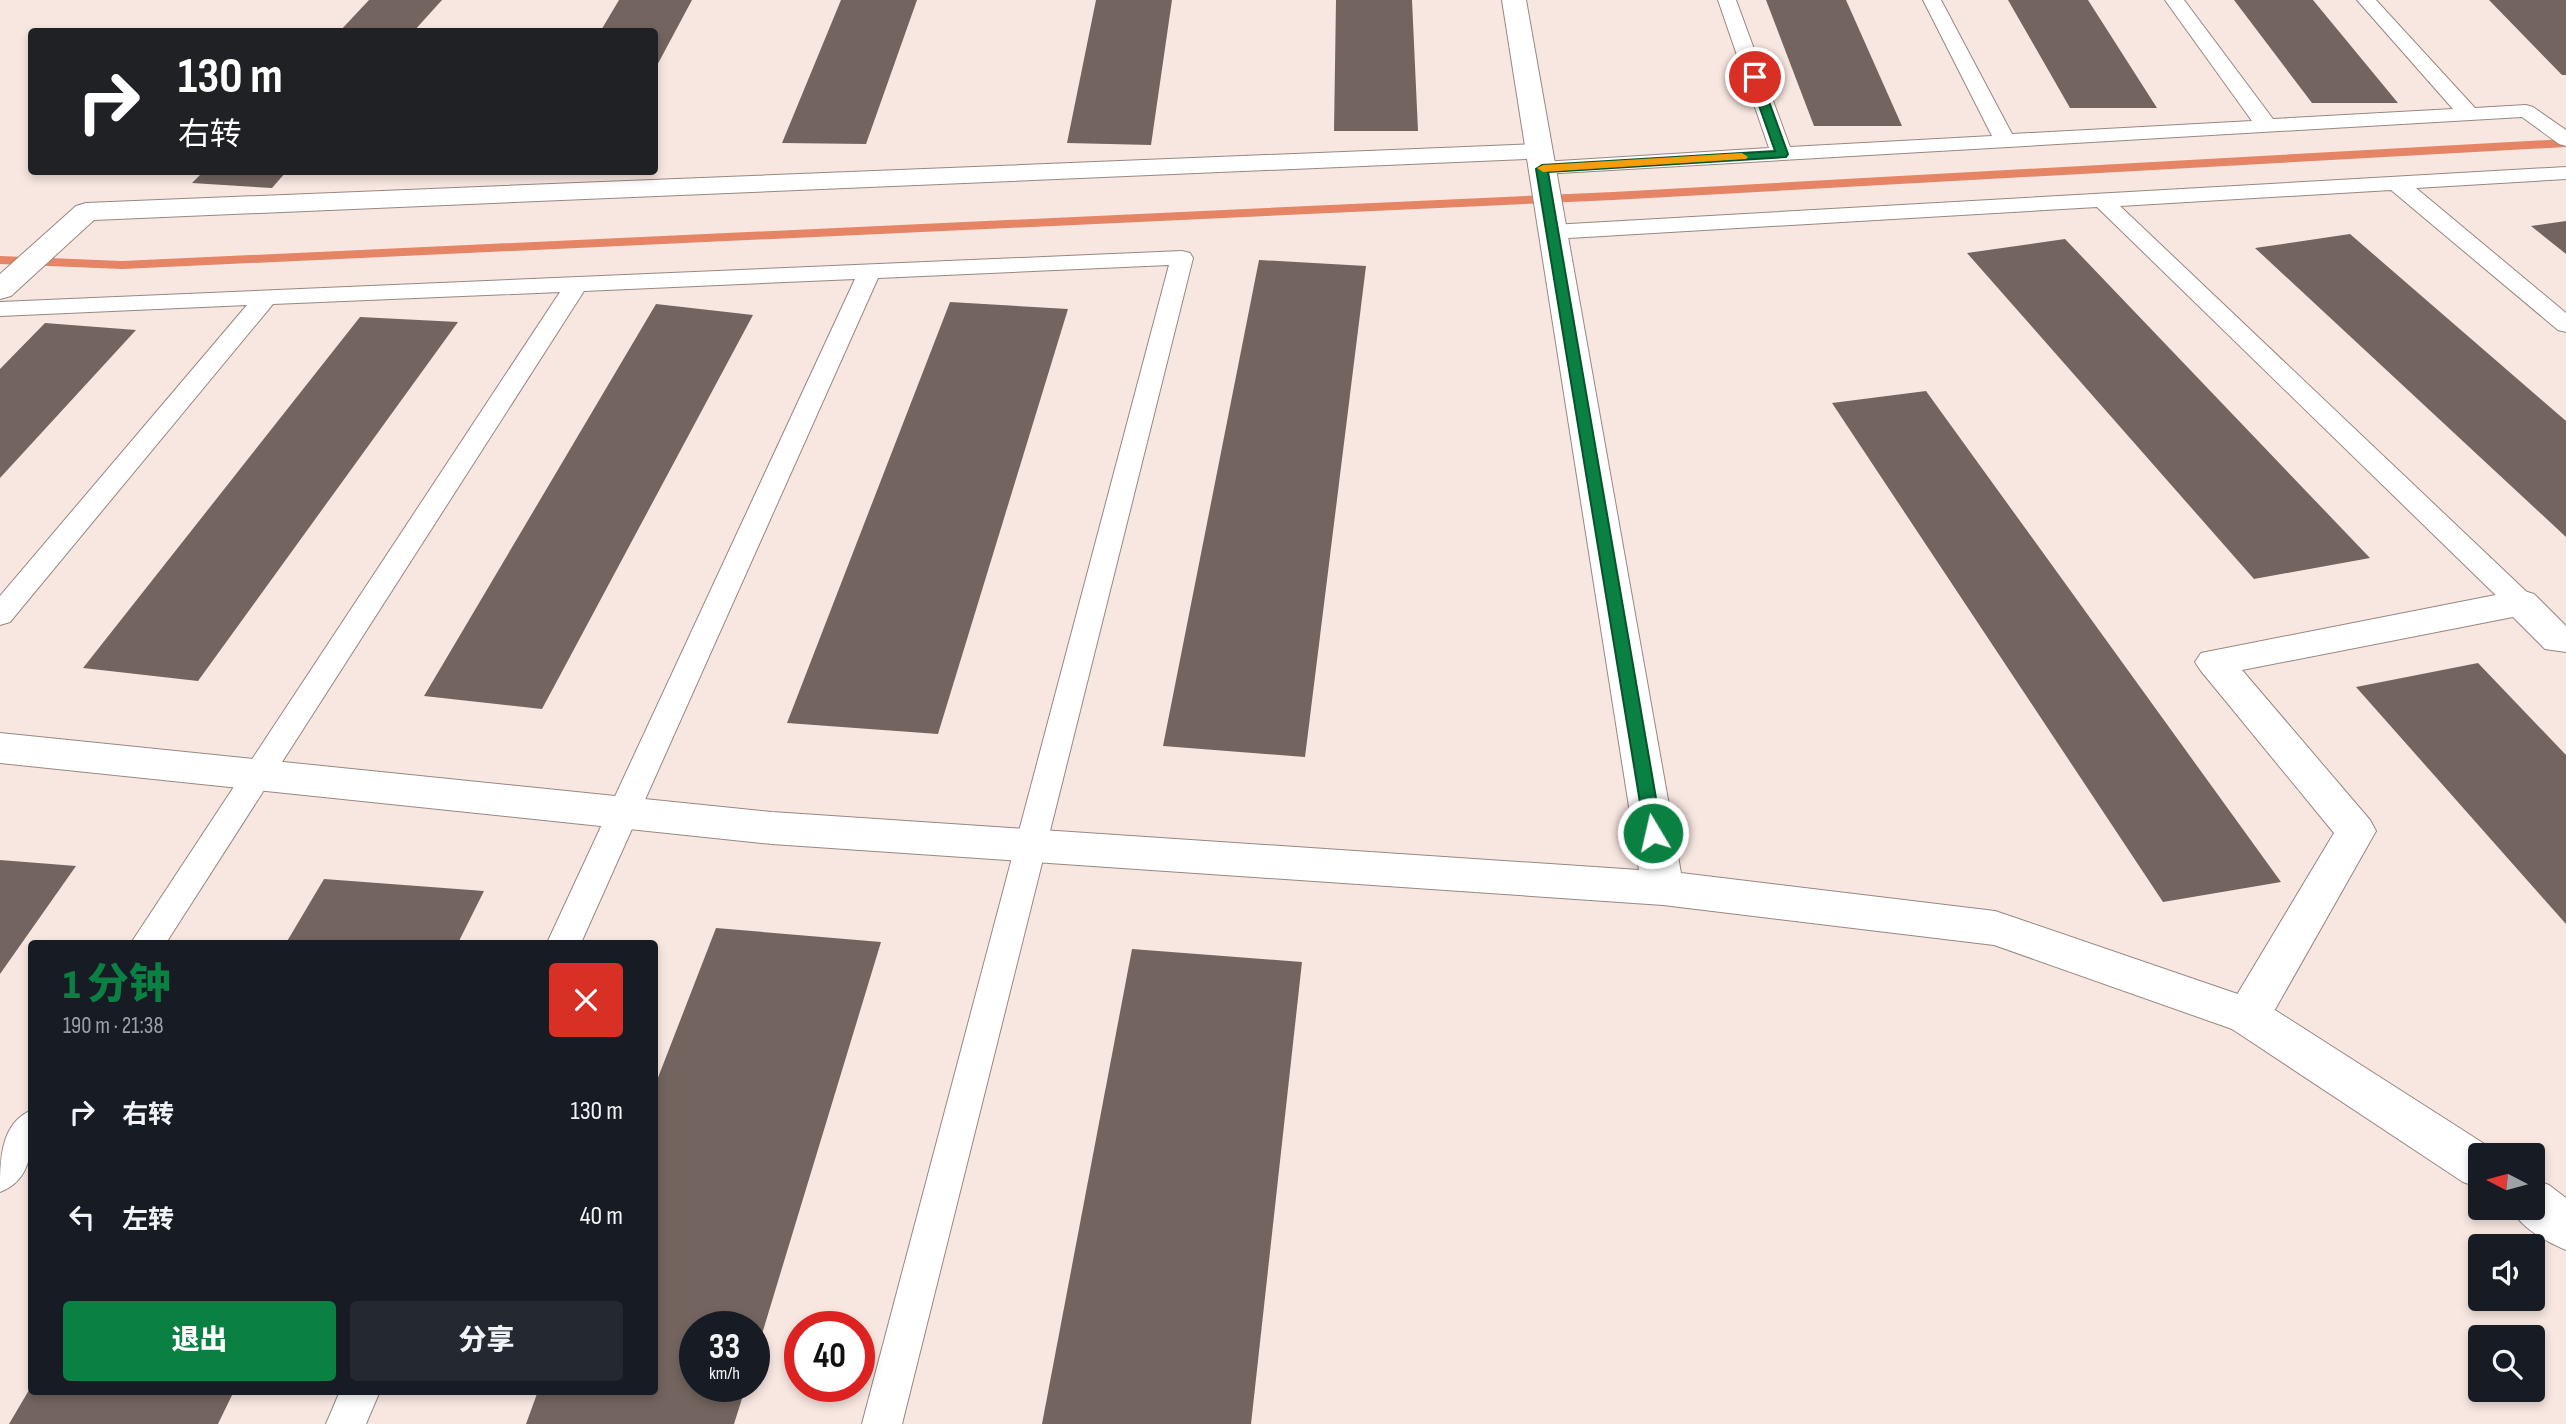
<!DOCTYPE html>
<html lang="zh">
<head>
<meta charset="utf-8">
<style>
	:root { --surface:#171b24; --page:#242831; --text:#f1f3f6; --muted:#9ea1a6; --accent:#0b8043 }
	body { margin:0; font-family:"Sofia Sans Condensed","Noto Sans SC",sans-serif; background:var(--page); color:var(--text); height:100vh; display:flex; flex-direction:column; font-size:26px; white-space:nowrap }
	* { box-sizing:border-box; margin:0 }
	p { font-size:23px; color:var(--muted) }
	.icon { flex:none; width:38px; height:38px; fill:none; stroke:currentColor; stroke-width:2; stroke-linecap:round; stroke-linejoin:round }
	.map { position:relative; flex:1; overflow:hidden }
	.panel { position:absolute; left:28px; top:940px; width:630px; height:455px; display:flex; flex-direction:column; background:var(--surface); border-radius:7px; box-shadow:0 4px 10px #0003 }
	.panel>* { flex:none }
	.guide { position:absolute; left:28px; top:28px; width:630px; height:147px; border-radius:7px; box-shadow:0 4px 10px #0003; background:#202124; color:#fff; overflow:hidden }
	.needle { width:46px; rotate:276deg }
	.buttons { position:absolute; left:2468px; top:1143px; display:grid; gap:14px }
	.buttons a { display:grid; place-items:center; width:77px; height:77px; border-radius:7px; background:var(--surface); box-shadow:0 4px 10px #0003; font-size:35px }
	.speed { position:absolute; left:679px; top:1311px; display:flex; gap:14px; font-size:35px; font-weight:700; text-align:center }
	.speed>* { display:grid; place-content:center; width:91px; height:91px; border-radius:50%; background:var(--surface); box-shadow:0 4px 10px #0003; line-height:1 }
	.speed small { font-size:18px; font-weight:400 }
	.speed .limit { border:10px solid #d22; background:#fff; color:#111 }
	.pin { position:absolute; display:grid; place-items:center; width:60px; height:60px; color:#fff; margin:-30px; border:4px solid #fff; border-radius:50%; box-shadow:0 2px 7px #0007 }
	.me { position:absolute; width:77px; margin:-38px; rotate:351deg; stroke-linejoin:round; filter:drop-shadow(0 0 5px #0008) }
	.turn { display:flex; align-items:center; gap:24px; height:147px; padding:0 35px; font-size:32px }
	.turn .icon { width:91px; height:91px; stroke-width:2.5 }
	.turn b { display:block; font-size:49px; line-height:60px }
	.round { display:grid; place-items:center; flex:none; width:74px; height:74px; border-radius:7px; background:var(--page) }
	.summary { display:flex; align-items:center; justify-content:space-between; height:119px; padding:0 35px }
	h1 { font-size:42px; font-weight:800; line-height:52px; color:var(--accent) }
	.button { display:flex; gap:14px; margin-top:auto; padding:14px 35px }
	.button a { flex:1; height:80px; border-radius:7px; background:var(--accent); color:#fff; font-size:28px; font-weight:800; line-height:80px; text-align:center }
	.button a+a { background:var(--page); color:var(--text) }
	ul { padding:0; list-style:none }
	li { display:flex; align-items:center; gap:21px; height:105px; padding:0 35px }
	li div { flex:1 }
	li b { display:block; font-size:26px }
	li em { font-style:normal }
	.map>svg:first-child { display:block }
</style>
</head>
<body>
<div class="map">
<svg width="2566" height="1424" viewBox="0 0 2566 1424">
	<rect width="100%" height="100%" fill="#f8e7e1"/>
	<g fill="none" stroke-linecap="round" stroke-linejoin="round">
		<polygon fill="#e58565" fill-rule="evenodd" points="2566,139 2566,147 1613,200 122,269 0,264 0,256 122,261 1613,192"/>
	</g>
	<g fill="#73645f">
		<polygon points="369,0 442,0 413,32 339,32"/>
		<polygon points="619,0 692,0 654,71 654,32 600,32"/>
		<polygon points="841,0 917,0 866,144 782,143"/>
		<polygon points="1096,0 1172,0 1151,145 1067,143"/>
		<polygon points="1336,0 1412,0 1418,131 1334,131"/>
		<polygon points="1766,0 1846,0 1902,126 1814,126"/>
		<polygon points="2008,0 2088,0 2157,108 2070,108"/>
		<polygon points="2234,0 2313,0 2398,103 2312,103"/>
		<polygon points="2489,0 2566,0 2566,75 2562,75"/>
		<polygon points="203,172 286,172 272,188 192,183"/>
		<polygon points="2566,221 2566,254 2531,226"/>
		<polygon points="2350,234 2566,421 2566,537 2255,248"/>
		<polygon points="2065,239 2370,558 2254,579 1967,253"/>
		<polygon points="1259,260 1366,266 1305,757 1163,746"/>
		<polygon points="950,302 1068,309 938,734 787,723"/>
		<polygon points="656,304 753,315 542,709 424,696"/>
		<polygon points="360,317 458,322 198,681 83,668"/>
		<polygon points="45,323 136,330 0,478 0,369"/>
		<polygon points="1926,391 2281,882 2163,902 1832,403"/>
		<polygon points="2478,663 2566,755 2566,924 2356,687"/>
		<polygon points="0,860 76,866 0,974"/>
		<polygon points="324,879 484,891 458,943 286,943"/>
		<polygon points="716,928 881,942 755,1357 754,1326 695,1326 695,1386 746,1386 734,1424 526,1424 538,1391 654,1391 654,1088"/>
		<polygon points="1132,949 1302,962 1251,1424 1042,1424"/>
		<polygon points="32,1385 32,1391 234,1391 218,1424 9,1424"/>
	</g>
	<g fill="none" stroke-linecap="round" stroke-linejoin="round">
		<g stroke="#978782" stroke-width="2">
			<g id="service">
				<polygon points="1718,0 1736,0 1790,147 1992,136 1923,0 1941,0 2012,134 2252,121 2165,0 2184,0 2273,119 2453,109 2357,0 2376,0 2475,108 2526,105 2533,107 2566,130 2566,146 2559,144 2522,117 1542,174 1534,173 1531,168 1534,163 1542,162 1769,148"/>
				<polygon points="2566,167 2566,179 2416,188 2566,313 2566,332 2558,330 2391,190 2120,206 2531,596 2535,603 2531,610 2521,613 2511,610 2097,207 1552,239 1544,237 1541,232 1544,227 1552,225"/>
				<polygon points="1182,251 1190,253 1193,258 902,1424 862,1424 1169,265 878,278 581,943 547,943 855,279 584,291 166,943 131,943 560,292 273,304 10,622 0,625 0,596 247,305 0,316 0,302"/>
				<path d="M 32,1110 C 32,1142 35,1179 0,1192 C 0,1161 0,1123 32,1110 Z"/>
				<polygon points="340,1391 380,1391 366,1424 326,1424"/>
			</g>
		</g>
		<g stroke="#978782" stroke-width="2">
			<g id="minor">
				<polygon points="1539,144 1549,146 1553,152 1549,158 94,220 11,296 0,299 0,274 76,206 86,203"/>
				<polygon points="2521,590 2534,594 2566,626 2566,652 2545,649 2513,617 2242,670 2370,820 2376,831 2264,1029 2248,1035 2232,1029 2226,1016 2232,1003 2334,833 2201,671 2195,662 2201,653"/>
			</g>
		</g>
		<g stroke="#978782" stroke-width="2">
			<g id="tertiary">
				<polygon points="1502,0 1526,0 1681,873 1995,911 2010,916 2264,1003 2497,1152 2498,1155 2480,1155 2480,1188 2463,1182 2232,1029 1994,945 1663,905 772,844 0,763 0,733 772,812 1639,870"/>
				<path d="M 2532,1179 L 2549,1185 L 2566,1198 L 2566,1250 C 2546,1242 2520,1227 2511,1208 L 2532,1208 Z"/>
			</g>
		</g>
		<use href="#service" fill="#fff" fill-rule="evenodd"/>
		<use href="#minor" fill="#fff" fill-rule="evenodd"/>
		<use href="#tertiary" fill="#fff" fill-rule="evenodd"/>
	</g>
	<polygon fill="#0b8043" stroke="#07532c" stroke-width="2" points="1755,74 1760,77 1788,154 1786,157 1548,172 1662,833 1659,838 1647,838 1645,833 1536,169 1542,165 1775,151 1749,77"/>
	<polygon fill="#f59e0b" points="1742,153 1748,157 1746,159 1543,172 1537,168 1543,165"/>
</svg>
<div class="buttons">
<a><svg class="needle" viewBox="-14 -14 28 28"><path d="M0-13l5 13h-10z" fill="#e53935"/><path d="M0 13l5-13h-10z" fill="#9ea1a6"/></svg></a>
<a><svg class="icon" aria-label="sound" viewBox="0 0 24 24"><path d="M4 9h4l5-4v14l-5-4H4zM17 9q2 3 0 6"/></svg></a>
<a><svg class="icon" aria-label="search" viewBox="0 0 24 24"><circle cx="10" cy="10" r="6"/><path d="M15 15l6 6"/></svg></a>
</div>
<div class="speed"><div>33<small>km/h</small></div><div class="limit">40</div></div>
<div class="pin" style="left:1755px;top:77px;background:#d93025"><svg class="icon" aria-label="arrive" viewBox="0 0 24 24"><path d="M6 21V4h12l-3 4 3 4H6"/></svg></div>
<svg class="me" style="left:1653px;top:833px" viewBox="-20 -20 40 40"><circle r="17" fill="#0b8043" stroke="#fff" stroke-width="3"/><path d="M0-11L8 9 0 5-8 9z" fill="#fff"/></svg>
<div class="guide">
<div class="turn"><svg class="icon" aria-label="right" viewBox="0 0 24 24"><path d="M7 20v-9h11M14 6l5 5-5 5"/></svg><div><b>130 m</b>右转</div></div>
</div>
<section class="panel">
<div class="summary"><div><h1>1 分钟</h1><p>190 m · 21:38</p></div><a class="round" style="background:#d93025;color:#fff"><svg class="icon" aria-label="close" viewBox="0 0 24 24"><path d="M6 6l12 12M18 6L6 18"/></svg></a></div>
<ul>
<li><svg class="icon" aria-label="right" viewBox="0 0 24 24"><path d="M7 20v-9h11M14 6l5 5-5 5"/></svg><div><b>右转</b></div><em>130 m</em></li>
<li><svg class="icon" aria-label="left" viewBox="0 0 24 24"><path d="M17 20v-9H6M10 6l-5 5 5 5"/></svg><div><b>左转</b></div><em>40 m</em></li>
</ul>
<div class="button"><a>退出</a><a>分享</a></div>
</section>
</div>
</body>
</html>
